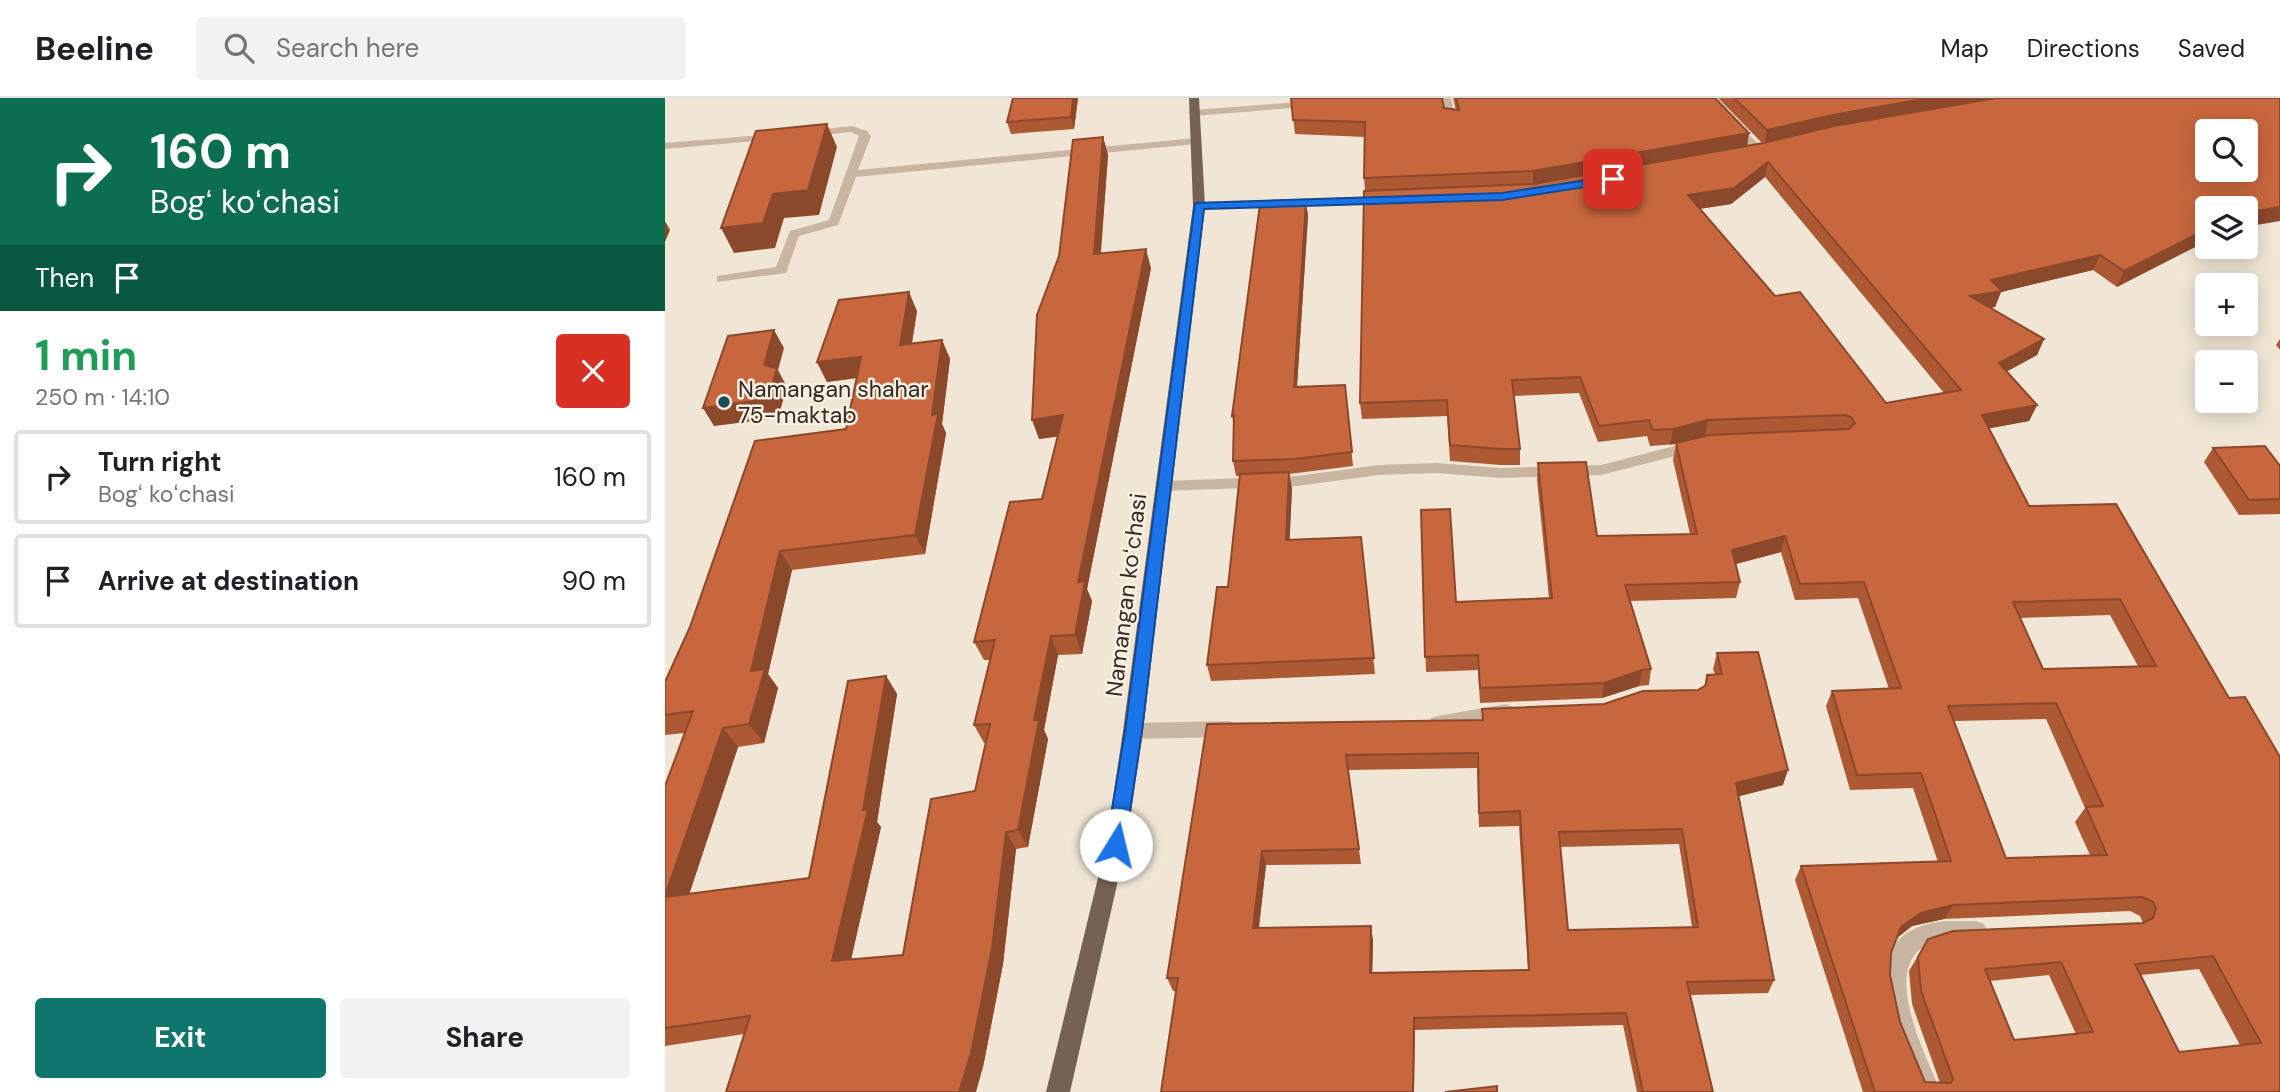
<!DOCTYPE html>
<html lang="en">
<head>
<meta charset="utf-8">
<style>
	:root { --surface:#fff; --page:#f2f2f2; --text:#202124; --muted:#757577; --line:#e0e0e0; --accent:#0f766e }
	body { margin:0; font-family:"DM Sans",sans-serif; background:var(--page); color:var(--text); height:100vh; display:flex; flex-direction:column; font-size:26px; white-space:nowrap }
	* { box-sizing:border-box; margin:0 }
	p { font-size:23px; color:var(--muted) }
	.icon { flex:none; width:38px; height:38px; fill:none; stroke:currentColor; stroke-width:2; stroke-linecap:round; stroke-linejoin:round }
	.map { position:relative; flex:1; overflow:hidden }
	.details { display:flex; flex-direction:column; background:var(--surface); width:665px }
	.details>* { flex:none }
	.top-card { background:#0b6e4f; color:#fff; overflow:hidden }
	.tools { position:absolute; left:1530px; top:21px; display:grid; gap:14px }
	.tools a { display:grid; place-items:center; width:63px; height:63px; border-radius:7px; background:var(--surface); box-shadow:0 4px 18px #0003; font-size:35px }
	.pin { position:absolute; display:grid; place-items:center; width:60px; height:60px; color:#fff; margin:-30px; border-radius:14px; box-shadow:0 4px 10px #0006 }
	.me { position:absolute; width:77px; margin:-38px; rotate:9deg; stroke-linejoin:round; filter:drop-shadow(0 0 5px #0008) }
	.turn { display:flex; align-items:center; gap:24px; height:147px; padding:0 35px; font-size:32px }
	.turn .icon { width:91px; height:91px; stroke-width:2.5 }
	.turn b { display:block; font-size:49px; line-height:60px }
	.then { display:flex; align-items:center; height:66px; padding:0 35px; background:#0003; gap:14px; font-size:26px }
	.round { display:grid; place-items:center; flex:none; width:74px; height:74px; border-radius:7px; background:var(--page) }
	.head { display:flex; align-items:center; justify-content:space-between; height:119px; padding:0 35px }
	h1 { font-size:42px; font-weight:700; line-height:52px; color:#1e9e55 }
	.action { display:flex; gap:14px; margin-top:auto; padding:14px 35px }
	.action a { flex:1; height:80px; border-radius:7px; background:var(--accent); color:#fff; font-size:28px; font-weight:700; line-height:80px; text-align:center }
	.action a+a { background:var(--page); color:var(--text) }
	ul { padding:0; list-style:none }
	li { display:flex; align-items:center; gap:21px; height:94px; margin:0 14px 10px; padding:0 21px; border:4px solid var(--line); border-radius:7px }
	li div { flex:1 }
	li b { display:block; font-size:26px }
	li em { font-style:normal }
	header { display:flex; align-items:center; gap:42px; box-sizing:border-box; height:98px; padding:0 35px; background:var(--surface); border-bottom:2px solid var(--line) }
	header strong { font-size:33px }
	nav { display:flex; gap:38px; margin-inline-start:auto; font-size:24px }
	.search { width:490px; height:63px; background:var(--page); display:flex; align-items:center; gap:18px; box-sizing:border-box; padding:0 24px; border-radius:7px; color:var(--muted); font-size:26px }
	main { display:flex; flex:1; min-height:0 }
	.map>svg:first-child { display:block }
</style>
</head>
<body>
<header>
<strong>Beeline</strong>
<div class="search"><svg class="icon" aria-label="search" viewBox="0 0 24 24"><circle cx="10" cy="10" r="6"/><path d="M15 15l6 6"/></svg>Search here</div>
<nav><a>Map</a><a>Directions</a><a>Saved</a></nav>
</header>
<main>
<section class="details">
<div class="top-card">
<div class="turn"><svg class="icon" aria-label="right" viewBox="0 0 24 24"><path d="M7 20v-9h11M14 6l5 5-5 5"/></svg><div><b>160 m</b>Bogʻ koʻchasi</div></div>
<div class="then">Then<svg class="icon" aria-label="arrive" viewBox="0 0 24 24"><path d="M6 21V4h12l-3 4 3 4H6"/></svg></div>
</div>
<div class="head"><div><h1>1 min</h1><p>250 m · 14:10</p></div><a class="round" style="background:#d93025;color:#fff"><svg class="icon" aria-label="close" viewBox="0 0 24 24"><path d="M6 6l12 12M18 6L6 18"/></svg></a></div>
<ul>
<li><svg class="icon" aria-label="right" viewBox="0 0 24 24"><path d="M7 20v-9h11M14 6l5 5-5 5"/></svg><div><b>Turn right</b><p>Bogʻ koʻchasi</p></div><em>160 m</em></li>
<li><svg class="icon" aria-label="arrive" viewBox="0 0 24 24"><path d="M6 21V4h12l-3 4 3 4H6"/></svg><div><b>Arrive at destination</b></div><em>90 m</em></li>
</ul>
<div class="action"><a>Exit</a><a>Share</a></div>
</section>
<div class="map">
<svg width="1615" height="994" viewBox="0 0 1615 994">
	<rect width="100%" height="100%" fill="#f1e6d6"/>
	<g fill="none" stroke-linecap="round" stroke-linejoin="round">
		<g fill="#c9b6a2" fill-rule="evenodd">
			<polygon points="776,0 786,0 792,26 782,24"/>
			<polygon points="648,3 653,6 652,8 529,18 523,15 529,12"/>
			<polygon points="187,28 202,33 206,38 193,72 531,40 537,43 531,46 191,79 173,127 134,138 121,175 52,184 52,178 111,169 125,133 164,122 194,38 186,34 141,39 135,36 141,33"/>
			<polygon points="109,36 115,39 113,41 0,51 0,45"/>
		</g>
		<g fill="#c9b6a2" fill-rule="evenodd">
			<polygon points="1038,0 1049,0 1099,52 1099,56 1091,56"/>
			<polygon points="722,98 728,102 726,105 534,112 528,108 534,104"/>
			<polygon points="1033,342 1038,343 1041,347 1038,351 936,377 836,380 771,375 714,377 632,388 499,393 491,388 499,383 632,378 714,367 771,365 836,370 936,367"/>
			<polygon points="841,606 848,609 851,614 848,619 841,622 773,634 766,632 763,626 766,620 773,618"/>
			<polygon points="563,623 570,625 573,631 570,637 563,639 468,641 461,639 458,633 461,627 468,625"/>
			<path d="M 1281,823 L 1311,823 L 1319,826 L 1322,833 L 1319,840 C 1301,847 1277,837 1260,848 C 1216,873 1262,960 1276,994 L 1252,994 C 1229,937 1180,832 1281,823 Z"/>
		</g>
		<polygon fill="#766255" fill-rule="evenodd" points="524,0 534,0 540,108 478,633 461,747 405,994 381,994 441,747 458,633 528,108"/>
	</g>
	<g fill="#ac5934" fill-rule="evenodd">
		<polygon points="348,0 413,0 409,31 346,36 342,24"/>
		<path d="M 626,0 L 779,10 L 791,12 L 788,0 L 1050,0 L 1082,48 L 1097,45 L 1053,0 L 1615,0 L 1580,110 L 1452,189 L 1428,172 L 1336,194 L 1330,209 L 1325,210 L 1379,241 L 1372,257 L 1342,273 L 1372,307 L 1364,323 L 1324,330 L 1364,408 L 1451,406 L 1615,994 L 1198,994 L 1130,782 L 1136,768 L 1273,764 L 1248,690 L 1185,692 L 1161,608 L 1167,593 L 1224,591 L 1193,500 L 1130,502 L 1116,454 L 1071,466 L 1075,484 L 1071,500 L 965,503 L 986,571 L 984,587 L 974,588 L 937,600 L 815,605 L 813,572 L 761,574 L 756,412 L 791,504 L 884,500 L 872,382 L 873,365 L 932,438 L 1025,436 L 1008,362 L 1011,346 L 985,348 L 982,338 L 933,344 L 914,295 L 849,298 L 855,351 L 855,367 L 836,367 L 785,363 L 782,318 L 697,321 L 695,305 L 700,93 L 699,80 L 700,39 L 630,36 ZM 1100,79 L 1279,295 L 1221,305 L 1110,198 L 1034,111 L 1066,106 ZM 1445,517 L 1473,568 L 1378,571 L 1355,520 ZM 1381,621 L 1420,710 L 1410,724 L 1425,757 L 1341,760 L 1289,623 ZM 1465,813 L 1475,818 L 1478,825 L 1263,841 L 1244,873 L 1247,906 L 1275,985 L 1260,984 L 1235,924 L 1225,877 L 1226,855 L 1232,840 L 1247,828 L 1279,821 ZM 1534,871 L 1575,947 L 1514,954 L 1476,877 ZM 1384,877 L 1411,936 L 1349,942 L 1325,883 Z"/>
		<polygon points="438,39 443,57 436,155 486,170 422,491 427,503 417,556 393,557 379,632 383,641 363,749 351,751 338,866 318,969 79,936 0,948 0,688 20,635 0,637 0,584 181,331 192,280 162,284 152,264 252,213 247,246 277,242 285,261 277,326 281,335 260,456 127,472 103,576 113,590 99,645 73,649 24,796 144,780 221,578 232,596 212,724 216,729 186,862 238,857 310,693 321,645 319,645 309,627 325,562 319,562 309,544 377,401 393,338 374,341"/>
		<polygon points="641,105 643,118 632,289 680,287 688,368 624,376 627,391 624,442 696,439 710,576 546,583 542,567 563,489 575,378 571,378 568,363 569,329 567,318"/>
		<polygon points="1615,241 1615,252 1611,247"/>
		<polygon points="1548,350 1615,368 1615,416 1574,417 1539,364"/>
		<path d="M 1052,555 L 1118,687 L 1074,698 L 1109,882 L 1103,895 L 1025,897 L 1048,994 L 972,994 L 958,927 L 750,932 L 508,893 L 502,880 L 542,626 L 817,622 L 817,611 L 939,606 L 1033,592 L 1039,589 L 1042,577 L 1050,576 L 1048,571 ZM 812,670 L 814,729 L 854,728 L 863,872 L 707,875 L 708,842 L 594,830 L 601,767 L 696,766 L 683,672 ZM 1014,746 L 1027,829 L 903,832 L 895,749 Z"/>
	</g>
	<g fill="#8c482b">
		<polygon points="408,0 413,0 409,31 406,19"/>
		<polygon points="1264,0 1344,0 1099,47 1102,32 1168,17"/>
		<polygon points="162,26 172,49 154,117 119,120 110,150 69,155 56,130"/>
		<polygon points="1084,35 1082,50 868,88 868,73"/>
		<polygon points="438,39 443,57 434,174 429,156"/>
		<polygon points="1103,64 1100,79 1066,106 1020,113 1023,97"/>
		<polygon points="641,105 643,118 631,303 629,289"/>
		<polygon points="1615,109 1615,123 1580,129 1580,115"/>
		<polygon points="0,123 5,132 0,144"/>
		<polygon points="1542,131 1542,143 1452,189 1459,173"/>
		<polygon points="481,151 486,170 422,491 427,503 417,556 410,537 413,484"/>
		<polygon points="1435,157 1428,172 1336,194 1330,209 1299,214 1305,198 1326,182"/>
		<polygon points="244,194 252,213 243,267 235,247"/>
		<polygon points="109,232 119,250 113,272 122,289 113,320 49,328 38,310 99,267"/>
		<polygon points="1379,241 1372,257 1328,281 1334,265"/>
		<polygon points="277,242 285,261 277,326 281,335 260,456 250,437"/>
		<polygon points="196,259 205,278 162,284 152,264"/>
		<polygon points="1372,307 1364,323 1311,333 1317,317"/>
		<polygon points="398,317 405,337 374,341 367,322"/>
		<polygon points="1043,322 1040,338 1005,347 1008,331"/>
		<polygon points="624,374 627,391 624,458 621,442"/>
		<polygon points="1120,438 1116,454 1063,468 1067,452"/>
		<polygon points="115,453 127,472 103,576 113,590 99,645 84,626 86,573"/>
		<polygon points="386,538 393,557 379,632 383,641 363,749 353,732 369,622"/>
		<polygon points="977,572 974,588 937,600 939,585"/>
		<polygon points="221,578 232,596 212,724 216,729 182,879 167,863 198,712"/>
		<polygon points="58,630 73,649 18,815 0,799"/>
		<polygon points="1123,672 1118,687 1067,700 1071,685"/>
		<polygon points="341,734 351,751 338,866 318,969 311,994 294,994"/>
		<polygon points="597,753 601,767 592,844 588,830"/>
		<polygon points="1288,807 1279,821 1247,828 1228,843 1236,829 1256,815"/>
		<polygon points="706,828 708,842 707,889 705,875"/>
		<polygon points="749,920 750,932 749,994 748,994"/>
	</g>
	<g fill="#c8673d" stroke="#8c482b" stroke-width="2" fill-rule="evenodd">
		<polygon points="348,0 408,0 406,19 342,24"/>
		<polygon points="626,0 777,0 779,10 794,12 791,0 1050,0 1084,35 868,73 699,80 700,24 628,22"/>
		<polygon points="1069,0 1264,0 1168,17 1102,32"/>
		<path d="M 1331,0 L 1615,0 L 1615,109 L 1580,115 L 1580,110 L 1542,110 L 1542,131 L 1459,173 L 1435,157 L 1326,182 L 1337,193 L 1305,198 L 1379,241 L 1334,265 L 1372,307 L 1317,317 L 1364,408 L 1451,406 L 1564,600 L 1580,599 L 1615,659 L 1615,994 L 1210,994 L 1136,768 L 1286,763 L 1256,675 L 1192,677 L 1167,593 L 1236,590 L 1199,484 L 1135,486 L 1120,438 L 1067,452 L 1075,484 L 960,487 L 986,571 L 977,572 L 939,585 L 815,590 L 813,557 L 760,559 L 756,412 L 785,411 L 791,504 L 887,500 L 873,365 L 921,364 L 932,438 L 1032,436 L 1011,345 L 1044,337 L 1184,331 L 1190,325 L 1186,319 L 1179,317 L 1043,322 L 1008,331 L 988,332 L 984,322 L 934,328 L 915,279 L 847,282 L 855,351 L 836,351 L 785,347 L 782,302 L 695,305 L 699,93 L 869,86 L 1098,45 L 1169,28 ZM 1542,33 L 1580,33 L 1580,72 L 1542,72 ZM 1103,64 L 1296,292 L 1221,305 L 1135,194 L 1110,198 L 1023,97 L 1069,90 ZM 1455,501 L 1491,568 L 1378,571 L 1348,504 ZM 1391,605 L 1438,708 L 1421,709 L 1442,757 L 1341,760 L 1283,608 ZM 1477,799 L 1488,804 L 1491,811 L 1488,820 L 1478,825 L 1288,833 L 1263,841 L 1253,859 L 1256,893 L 1288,981 L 1286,985 L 1260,984 L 1235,924 L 1225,877 L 1226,855 L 1236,829 L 1256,815 L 1288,807 ZM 1548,858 L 1596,945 L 1514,954 L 1470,866 ZM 1396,864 L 1428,934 L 1349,942 L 1320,871 Z"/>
		<polygon points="162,26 143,92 108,96 98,125 56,130 91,33"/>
		<polygon points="438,39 429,156 481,151 413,484 420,483 410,537 386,538 369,622 374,622 353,732 341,734 327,850 306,955 294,994 61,994 85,918 0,930 0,799 144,780 183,583 221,578 198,712 203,711 167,863 238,857 266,701 310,693 325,626 309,627 330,542 309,544 345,404 377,401 398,317 367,322 372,217 394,158 408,42"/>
		<polygon points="641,105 629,289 680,287 687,354 630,361 568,363 569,317 567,318 595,106"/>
		<polygon points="244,194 235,247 277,242 267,317 273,316 250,437 115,453 86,573 100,571 84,626 58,630 0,798 0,688 28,613 0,617 0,584 25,529 90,343 181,331 196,259 152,264 174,202"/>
		<polygon points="109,232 99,267 112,270 103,301 38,310 63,238"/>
		<polygon points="1600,348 1615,368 1615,401 1584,402 1548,350"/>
		<polygon points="624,374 621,442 696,439 709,560 542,567 552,489 563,489 575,376"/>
		<path d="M 1093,554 L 1123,672 L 1071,685 L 1109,882 L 1022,884 L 1048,994 L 978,994 L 961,915 L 749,920 L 748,994 L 496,994 L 513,880 L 502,880 L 542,626 L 818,622 L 817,611 L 939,606 L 978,593 L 1033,592 L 1041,587 L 1042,577 L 1057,576 L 1052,555 ZM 813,655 L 814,715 L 855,713 L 864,872 L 705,875 L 706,828 L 588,830 L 597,753 L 694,751 L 681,657 ZM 1017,731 L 1033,829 L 903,832 L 894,734 Z"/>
		<polygon points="832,988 832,994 780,994"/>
	</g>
	<polygon fill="#1a73e8" stroke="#114b97" stroke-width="2" points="948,78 952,79 952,84 837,102 539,111 477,633 460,747 457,753 451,756 444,753 441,747 460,633 530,105 837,95"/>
	<circle fill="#1a4d55" stroke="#f9f0e2" stroke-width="2.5" cx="59" cy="304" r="7"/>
	<g text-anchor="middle" stroke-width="5" stroke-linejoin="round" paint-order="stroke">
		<g font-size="23" fill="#332a25" stroke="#f9f0e2" text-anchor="start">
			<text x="73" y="299">Namangan shahar<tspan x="73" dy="26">75-maktab</tspan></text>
		</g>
		<g font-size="23" fill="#332a25" stroke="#f9f0e2">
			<text transform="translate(461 497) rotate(-83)" y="8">Namangan koʻchasi</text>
		</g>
	</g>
</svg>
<div class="tools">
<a><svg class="icon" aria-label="search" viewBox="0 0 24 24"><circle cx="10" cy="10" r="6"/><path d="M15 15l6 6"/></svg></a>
<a><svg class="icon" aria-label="layers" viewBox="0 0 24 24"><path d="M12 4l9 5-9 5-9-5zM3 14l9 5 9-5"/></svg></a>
<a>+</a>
<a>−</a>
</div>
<div class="pin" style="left:948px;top:81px;background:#d93025"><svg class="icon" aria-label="arrive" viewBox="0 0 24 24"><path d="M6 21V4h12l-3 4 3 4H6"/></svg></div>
<svg class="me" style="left:451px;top:747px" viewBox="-20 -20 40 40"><circle r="19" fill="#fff"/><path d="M0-13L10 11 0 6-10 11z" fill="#1a73e8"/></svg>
</div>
</main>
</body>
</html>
